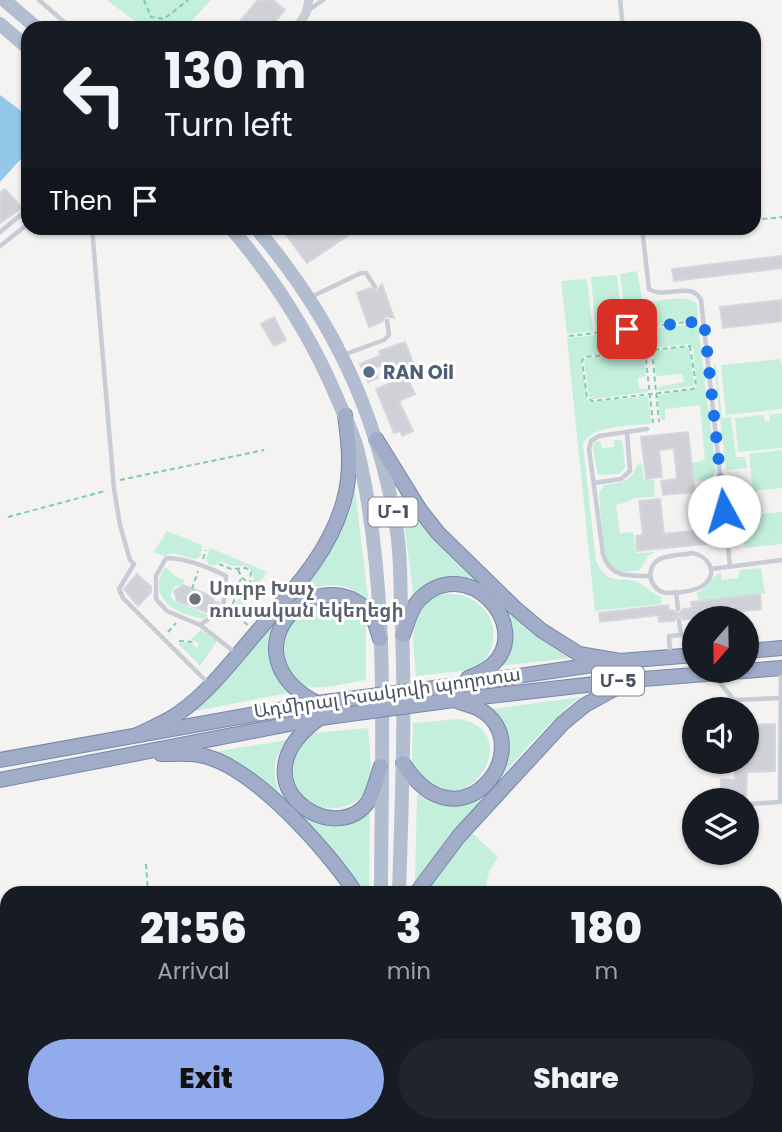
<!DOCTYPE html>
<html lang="en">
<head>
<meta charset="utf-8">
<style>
	:root { --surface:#171b24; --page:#20242c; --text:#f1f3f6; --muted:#9ea1a6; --accent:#92abed }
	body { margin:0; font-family:Poppins,"Noto Sans Armenian",sans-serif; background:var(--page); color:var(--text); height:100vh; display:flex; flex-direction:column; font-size:26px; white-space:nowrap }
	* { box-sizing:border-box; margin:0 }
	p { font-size:23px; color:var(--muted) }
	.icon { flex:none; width:38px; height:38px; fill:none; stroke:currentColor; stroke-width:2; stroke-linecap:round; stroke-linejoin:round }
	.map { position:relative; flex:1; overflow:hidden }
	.details { position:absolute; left:0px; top:886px; width:782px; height:247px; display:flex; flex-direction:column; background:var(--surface); border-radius:21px 21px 0 0; box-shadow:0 2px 5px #0004 }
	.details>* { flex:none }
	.guide { position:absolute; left:21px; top:21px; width:740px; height:214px; border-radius:21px; box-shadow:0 2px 5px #0004; background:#171b24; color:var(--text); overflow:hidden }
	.needle { width:46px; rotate:200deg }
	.controls { position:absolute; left:682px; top:606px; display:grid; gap:14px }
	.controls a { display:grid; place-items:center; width:77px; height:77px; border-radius:50%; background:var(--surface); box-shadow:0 2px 5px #0004; font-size:35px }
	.pin { position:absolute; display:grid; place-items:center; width:60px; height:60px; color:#fff; margin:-30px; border-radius:14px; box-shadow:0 4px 10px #0006 }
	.me { position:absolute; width:77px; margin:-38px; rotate:354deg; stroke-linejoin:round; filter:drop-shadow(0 0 5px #0008) }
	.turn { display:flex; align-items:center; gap:24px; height:147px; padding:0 28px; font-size:32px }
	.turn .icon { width:91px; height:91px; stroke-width:2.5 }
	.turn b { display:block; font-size:49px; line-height:60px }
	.then { display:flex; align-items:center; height:66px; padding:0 28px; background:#0003; gap:14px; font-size:26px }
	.eta { display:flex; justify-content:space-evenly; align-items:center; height:119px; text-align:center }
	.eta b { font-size:42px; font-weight:800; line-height:49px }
	.action { display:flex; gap:14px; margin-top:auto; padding:14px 28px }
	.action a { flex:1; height:80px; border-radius:42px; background:var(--accent); color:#111; font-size:28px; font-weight:800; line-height:80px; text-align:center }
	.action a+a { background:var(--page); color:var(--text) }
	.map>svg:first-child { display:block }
</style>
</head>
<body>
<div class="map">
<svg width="782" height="1132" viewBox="0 0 782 1132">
	<rect width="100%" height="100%" fill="#f4f3f2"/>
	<g fill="#c3efdc">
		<polygon points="107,0 211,0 185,28 144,28"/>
		<path d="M 637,271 L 643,303 C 659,302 684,293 697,304 L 698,319 L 627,327 L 620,274 Z"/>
		<polygon points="617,275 623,328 596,331 591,277"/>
		<polygon points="587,279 593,331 567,334 561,281"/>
		<polygon points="698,324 716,470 711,480 695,481 692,463 705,460 700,405 665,409 665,420 661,420 657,395 697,388 693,347 689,344 632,350 630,331"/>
		<path d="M 624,332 L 626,350 L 585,356 L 581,361 L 587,400 L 593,402 L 648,396 L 651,424 C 632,426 592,424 583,444 L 596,561 C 610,590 622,573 641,584 C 648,588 652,594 661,597 L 661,604 L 595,611 L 567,338 Z"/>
		<polygon points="687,347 690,350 694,386 658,391 658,387 684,382 682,374 656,376 653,351"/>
		<polygon points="643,352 646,376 638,378 639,389 648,389 648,392 593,399 589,397 584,361 586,358"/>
		<polygon points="780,359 782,366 782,409 726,415 721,365"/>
		<polygon points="716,364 722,418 731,417 736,457 745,457 747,468 726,470 714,365"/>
		<polygon points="782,413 782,448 738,452 735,418 764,415 765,421 770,421 769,415"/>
		<polygon points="614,440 621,440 623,444 625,467 619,474 598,475 593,448 595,442 600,441 602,448 614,447"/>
		<polygon points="782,450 782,488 753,491 749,454"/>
		<path d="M 641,463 L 644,480 L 654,480 L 655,497 L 633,498 L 630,501 L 616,505 L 620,533 L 633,532 L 636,553 L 656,552 L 648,556 L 640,570 C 630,572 616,574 609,564 C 603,556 600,506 599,493 L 604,485 C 620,483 632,482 637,465 Z"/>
		<polygon points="398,479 415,511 580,657 498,666 509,643 474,583 414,598"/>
		<path d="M 354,481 L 369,605 C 361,598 353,588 342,586 C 308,579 268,615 269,651 C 270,668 280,681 293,692 L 195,711 L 326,558 L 348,511 Z"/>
		<polygon points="782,512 782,544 745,548 742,516"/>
		<path d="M 167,531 L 202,545 L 201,555 L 196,559 C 184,558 175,550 164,556 L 154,552 Z"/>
		<polygon points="210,548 267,572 240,610 235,605 254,579 252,571 247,566 231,566 221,561 214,566 208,564 206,559"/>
		<path d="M 165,567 L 175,576 L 184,580 L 183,585 C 174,585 171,588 171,597 L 176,602 L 208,615 L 206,618 C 199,619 193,616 185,614 C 163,606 151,589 165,567 Z"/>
		<path d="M 761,568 L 765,593 L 699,601 L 697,593 C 708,588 711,577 721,572 L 722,580 L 739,578 L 739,570 Z"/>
		<path d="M 455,594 C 495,600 507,644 476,669 L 416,676 C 414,642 401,589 455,594 Z"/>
		<path d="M 330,602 L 358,612 L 366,617 L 366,680 C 351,682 319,691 306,686 C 298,684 295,678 291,671 C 289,667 285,662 283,657 C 275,629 304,603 330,602 Z"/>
		<polygon points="201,630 217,641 200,666 178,643 189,642 197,648 199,643 191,639"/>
		<path d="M 580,697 C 516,749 467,822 415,886 L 417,794 C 464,815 469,803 502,771 L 487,710 Z"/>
		<path d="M 459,719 C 520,730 479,807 436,789 C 427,785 419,773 412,766 L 413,723 Z"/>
		<path d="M 368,728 C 369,744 372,761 370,777 C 366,819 298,818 293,778 C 291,767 290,762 296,752 C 301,744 305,737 314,733 Z"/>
		<path d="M 287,740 C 282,747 276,755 275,764 C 268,814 340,845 370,809 L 369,892 L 366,892 L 348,869 L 291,810 L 201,754 Z"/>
		<polygon points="473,834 498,857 489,872 484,892 425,892 468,837"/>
	</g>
	<polygon fill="#92c9eb" points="0,95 28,116 28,151 0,182"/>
	<g fill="#cfd1d6" stroke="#d6d7dd" stroke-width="2">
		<polygon points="258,0 273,0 285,10 270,28 234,28"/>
		<polygon points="5,189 22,208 0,223 0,193"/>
		<polygon points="281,228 316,228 319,232 336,228 359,228 307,263"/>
		<polygon points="782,256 782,268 674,281 672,269"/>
		<polygon points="382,284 394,318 386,316 382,322 369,327 357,293 370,288 377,291"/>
		<polygon points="781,300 782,321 723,328 720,307"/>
		<polygon points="274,317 286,340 274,346 261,324"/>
		<polygon points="405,342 419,378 409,382 415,394 399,401 413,431 402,436 400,431 394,433 376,389 400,379 394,361 377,367 374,369 378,378 368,382 360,364 381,355 379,351"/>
		<polygon points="688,432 695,492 663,495 661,481 677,479 674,448 659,450 662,477 646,479 641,437"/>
		<polygon points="660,499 664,534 700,530 697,505 710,503 714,543 637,551 636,536 643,535 639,501"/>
		<polygon points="137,574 151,587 151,592 138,606 124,589"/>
		<polygon points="183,585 214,597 213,601 219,603 218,607 210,610 209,613 177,601 174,591"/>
		<polygon points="760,594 761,609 735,612 734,606 704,609 705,616 688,619 684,620 679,615 674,621 659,622 658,615 600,622 599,613 668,605 669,610 673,610 679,614 683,609 692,608 691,602"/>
		<polygon points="775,724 775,771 747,772 746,800 721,800 721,779 735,780 735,761 747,761 747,725"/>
	</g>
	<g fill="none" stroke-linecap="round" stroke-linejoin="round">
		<g stroke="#7787ab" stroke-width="16">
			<g id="trunk">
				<polyline points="376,439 420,510 438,533 515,608 541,630 579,654 620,661"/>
				<path d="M 403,635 C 407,624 410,610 418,601 C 465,550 535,626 492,665 C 485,671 476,675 468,678"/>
				<polyline points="747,651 782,648"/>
				<polyline points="450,686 620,661 695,655"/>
				<polyline points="454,700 630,680 782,668"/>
				<path d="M 317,703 C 223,654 313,558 367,610 C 375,617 377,630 380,639"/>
				<path d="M 317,720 C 234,782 333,850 368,802 C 374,792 377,777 381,766"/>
				<path d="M 137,735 C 151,728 167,722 179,713 C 210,691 232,661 257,632 C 292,591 330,553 344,500 C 352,471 349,443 345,415"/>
				<path d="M 161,754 C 173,754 187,753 199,755 C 251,763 327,850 355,892"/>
				<polyline points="0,760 317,703"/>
				<path d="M 403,763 C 461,855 542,744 479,709 C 473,706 465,704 459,702"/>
				<polyline points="0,780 320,718"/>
				<polyline points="417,892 459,836 563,723 585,705 623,684"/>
			</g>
		</g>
		<g stroke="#7ccdb3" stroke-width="2" stroke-dasharray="5 3.5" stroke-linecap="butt">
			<polyline points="144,0 151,17 164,19 188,0"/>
			<polyline points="754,220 782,217"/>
			<polyline points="627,330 630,352"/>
			<polyline points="569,336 695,321"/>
			<polygon points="690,346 696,385 693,389 592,401 587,397 582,361 585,357"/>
			<polyline points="645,351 653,423"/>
			<polyline points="652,351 659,422"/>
			<polyline points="120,480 264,450"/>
			<polyline points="8,517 105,491"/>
			<polyline points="203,559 206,550"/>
			<polyline points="219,564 231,569 246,568 251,572 250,583 235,599 231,607"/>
			<polyline points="238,570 242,578 250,583"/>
			<polyline points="232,585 238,584 241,579"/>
			<polyline points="192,589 198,571"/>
			<polyline points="230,612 248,625"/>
			<polyline points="168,632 176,623"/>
			<polyline points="179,641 193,642 195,644"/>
			<polyline points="146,864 148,892"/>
			<polyline points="0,958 7,958"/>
			<polyline points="775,1097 782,1098"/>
			<polyline points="156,1125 156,1132"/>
			<polyline points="673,1132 683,1125"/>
		</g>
		<g stroke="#c7ccd6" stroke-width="4.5">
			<polyline points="39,0 71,28"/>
			<polyline points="620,0 623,28"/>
			<polyline points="309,10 323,0"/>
			<polyline points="92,228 114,489 120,525 130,560 134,564 119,589 123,598 208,683"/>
			<path d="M 642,228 L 649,289 C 665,300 691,280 701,300 L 730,566"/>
			<polyline points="0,232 28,209"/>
			<polyline points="0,246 28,224"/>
			<polyline points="311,297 361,273 366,273 375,287"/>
			<polyline points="343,355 384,340 389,335 387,321"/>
			<path d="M 647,429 L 599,436 L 591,441 L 589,449 L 603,554 C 610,578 629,576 650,576"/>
			<polyline points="594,483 621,479 630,471 627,432"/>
			<path d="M 692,553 C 707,555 719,572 705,584 C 698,591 679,593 669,593 C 650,593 643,568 660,559 C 669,555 682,555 692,553 Z"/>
			<polyline points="711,569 782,560"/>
			<polyline points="676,592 678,609"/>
			<polyline points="679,620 681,635"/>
			<path d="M 200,625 L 223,609 L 226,576 C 208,567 187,558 166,558 L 156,576 L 156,599 L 167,611 L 200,625 L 237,654"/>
			<polyline points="670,654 669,636 692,634 694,654"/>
			<polyline points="715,677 734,700 781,698"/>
			<polyline points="749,804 780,802 781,672"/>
			<polyline points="467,1125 468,1132"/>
		</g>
		<g stroke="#c7ccd6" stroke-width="9">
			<polyline points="297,28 306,13 309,0"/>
			<polyline points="775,939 782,940"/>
		</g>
		<g stroke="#b3bdd0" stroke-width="14">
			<polyline points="4,0 37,28"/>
			<polyline points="0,24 28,48"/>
			<path d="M 231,228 C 276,281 310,334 337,398 C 344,414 352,431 357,448 C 391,587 381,749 381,892"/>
			<path d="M 256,228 C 331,316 377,411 396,526 C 401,552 400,580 401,606 C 406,701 402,797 399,892"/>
			<polyline points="383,1125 384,1132"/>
			<polyline points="399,1125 399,1132"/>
		</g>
		<use href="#trunk" stroke="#a0acc8" stroke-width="14"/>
		<g stroke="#7787ab" stroke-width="16" stroke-linecap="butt">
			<g id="trunk-bridge">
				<polyline points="317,703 450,686"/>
				<polyline points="320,718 454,700"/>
			</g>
		</g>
		<use href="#trunk-bridge" stroke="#a0acc8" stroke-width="14"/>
	</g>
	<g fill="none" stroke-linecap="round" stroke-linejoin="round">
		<polyline stroke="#1a73e8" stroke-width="12" stroke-dasharray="0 21.6" points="627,329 704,321 724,511"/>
	</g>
	<circle fill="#5c6f8a" stroke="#fff" stroke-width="2.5" cx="369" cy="372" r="7"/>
	<circle fill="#6b7280" stroke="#fff" stroke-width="2.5" cx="195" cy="599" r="7"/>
	<g text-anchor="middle" stroke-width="6" stroke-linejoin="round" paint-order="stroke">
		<g fill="#fff" stroke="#808690" stroke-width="2">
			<rect x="368.5" y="497.5" width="49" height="29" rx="5"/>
			<rect x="592" y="666.5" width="52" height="29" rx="5"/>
		</g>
		<g font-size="18" font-weight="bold" fill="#4a5260">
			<text x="393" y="518">Մ-1</text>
			<text x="618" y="687">Մ-5</text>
		</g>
		<g font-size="19" font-weight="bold" fill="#4e5e75" stroke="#fff" text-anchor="start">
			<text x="383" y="379">RAN Oil</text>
		</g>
		<g font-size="19" font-weight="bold" fill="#5b616d" stroke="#fff" text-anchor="start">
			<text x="209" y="595">Սուրբ Խաչ<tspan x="209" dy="22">ռուսական եկեղեցի</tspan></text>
		</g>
		<g font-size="19" fill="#4a5260" stroke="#fff">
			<text transform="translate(387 692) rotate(-8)" y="7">Ադմիրալ Իսակովի պողոտա</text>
		</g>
	</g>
</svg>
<div class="controls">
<a><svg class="needle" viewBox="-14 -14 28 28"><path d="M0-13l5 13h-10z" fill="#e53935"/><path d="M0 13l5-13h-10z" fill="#9ea1a6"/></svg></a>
<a><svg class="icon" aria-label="sound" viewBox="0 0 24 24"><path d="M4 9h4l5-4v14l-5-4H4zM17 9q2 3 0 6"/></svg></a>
<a><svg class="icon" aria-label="layers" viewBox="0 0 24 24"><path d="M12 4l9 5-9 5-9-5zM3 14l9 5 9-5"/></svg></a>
</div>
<div class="pin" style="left:627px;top:329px;background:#d93025"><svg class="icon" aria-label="arrive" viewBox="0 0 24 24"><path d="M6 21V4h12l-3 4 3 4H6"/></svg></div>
<svg class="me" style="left:724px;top:511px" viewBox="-20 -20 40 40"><circle r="19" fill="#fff"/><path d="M0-13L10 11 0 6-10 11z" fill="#1a73e8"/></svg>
<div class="guide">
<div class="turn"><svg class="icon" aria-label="left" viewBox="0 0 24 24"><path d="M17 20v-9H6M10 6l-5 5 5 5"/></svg><div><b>130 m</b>Turn left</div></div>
<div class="then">Then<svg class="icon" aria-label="arrive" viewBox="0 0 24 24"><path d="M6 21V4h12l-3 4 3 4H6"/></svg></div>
</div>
<section class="details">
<div class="eta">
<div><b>21:56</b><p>Arrival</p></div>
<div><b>3</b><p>min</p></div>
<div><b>180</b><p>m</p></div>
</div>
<div class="action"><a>Exit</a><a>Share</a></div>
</section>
</div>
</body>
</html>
